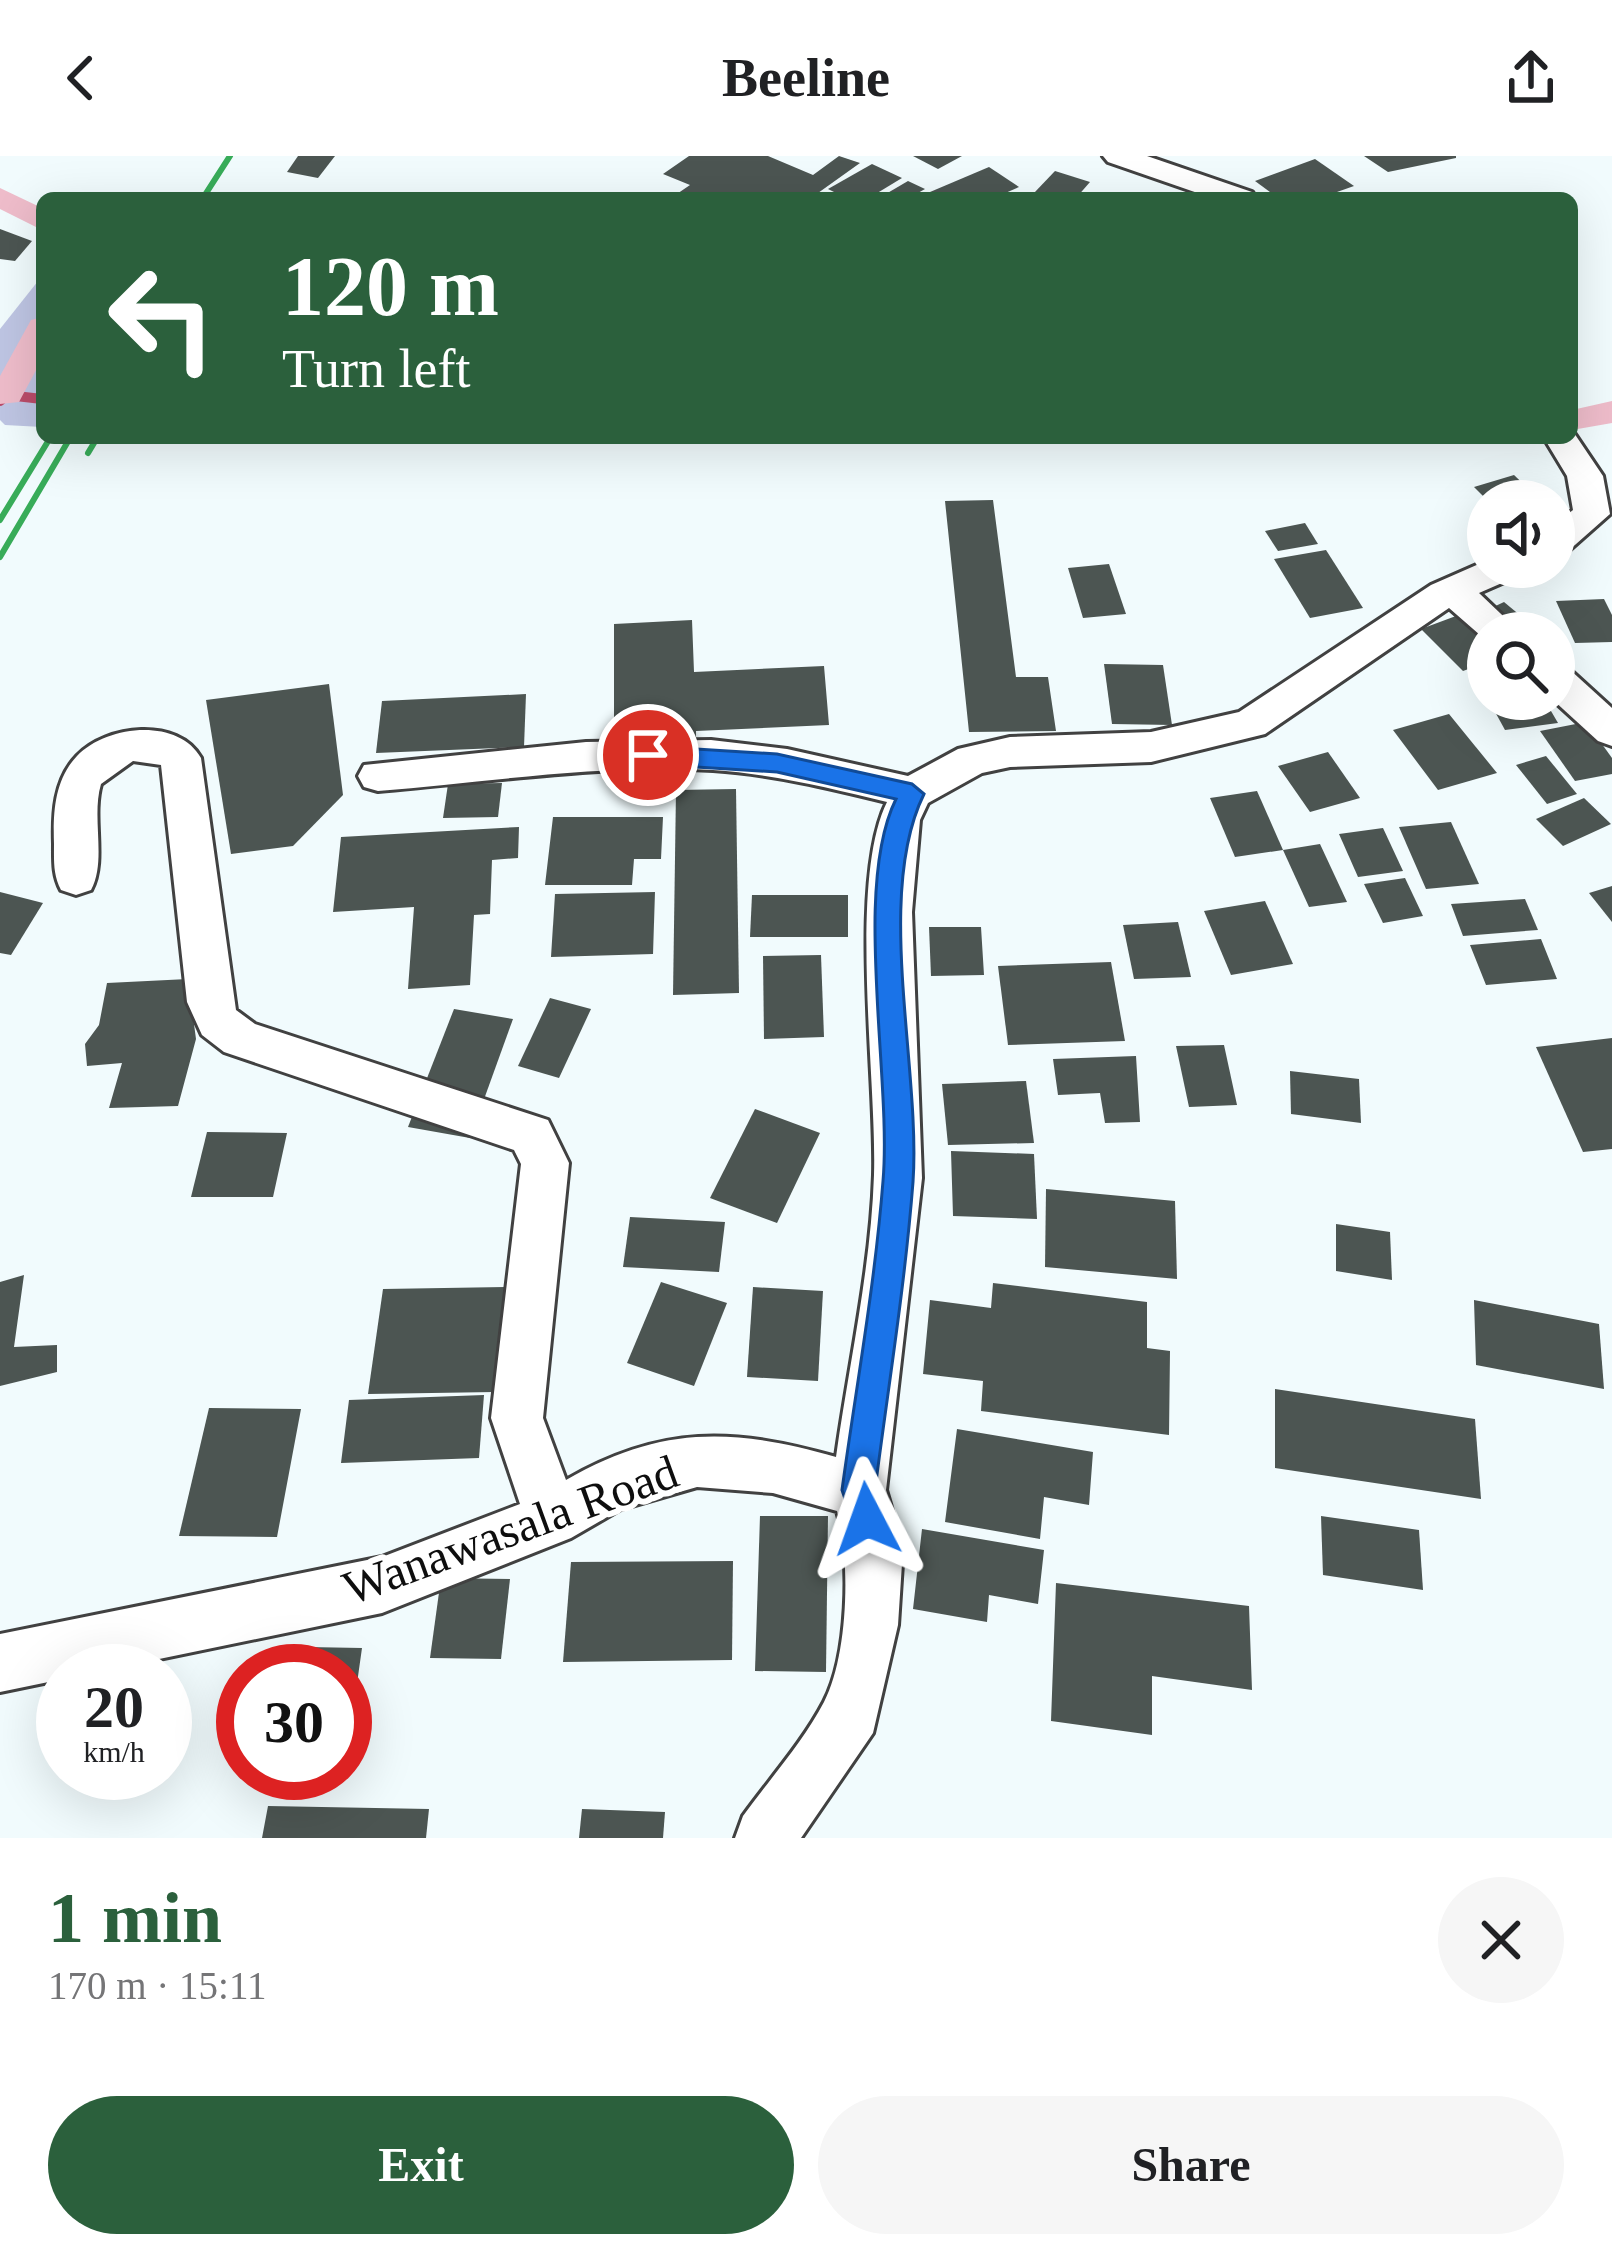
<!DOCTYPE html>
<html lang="en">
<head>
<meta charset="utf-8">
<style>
	:root { --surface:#fff; --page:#f6f6f6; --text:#202124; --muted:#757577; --accent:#2b603c }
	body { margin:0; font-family:Georgia,serif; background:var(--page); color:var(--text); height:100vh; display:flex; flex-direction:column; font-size:45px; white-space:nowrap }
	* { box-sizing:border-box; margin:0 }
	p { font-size:39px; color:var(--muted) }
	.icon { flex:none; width:66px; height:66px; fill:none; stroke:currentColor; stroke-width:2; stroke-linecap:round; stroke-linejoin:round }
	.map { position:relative; height:1682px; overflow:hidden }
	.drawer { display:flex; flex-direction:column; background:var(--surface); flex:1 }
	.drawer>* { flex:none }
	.guide { position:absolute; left:36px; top:36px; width:1542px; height:252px; border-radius:18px; box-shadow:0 12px 48px #0002; background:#2b603c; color:#fff; overflow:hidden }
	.tools { position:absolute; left:1467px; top:324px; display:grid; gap:24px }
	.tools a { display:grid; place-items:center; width:108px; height:108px; border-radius:50%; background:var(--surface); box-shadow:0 12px 48px #0002; font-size:60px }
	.speed { position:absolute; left:36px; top:1488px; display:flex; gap:24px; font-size:60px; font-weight:700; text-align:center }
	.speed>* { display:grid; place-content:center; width:156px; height:156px; border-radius:50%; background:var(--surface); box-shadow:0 12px 48px #0002; line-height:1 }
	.speed small { font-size:30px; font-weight:400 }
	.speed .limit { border:18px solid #d22; background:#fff; color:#111 }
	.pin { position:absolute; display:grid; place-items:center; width:102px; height:102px; color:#fff; margin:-51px; border:6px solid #fff; border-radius:50%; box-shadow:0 3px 12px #0007 }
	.me { position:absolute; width:132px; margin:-66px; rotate:356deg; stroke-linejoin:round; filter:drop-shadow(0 0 9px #0008) }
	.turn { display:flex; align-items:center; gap:42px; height:252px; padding:0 48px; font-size:54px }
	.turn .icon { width:156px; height:156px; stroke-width:2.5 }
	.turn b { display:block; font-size:84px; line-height:102px }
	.round { display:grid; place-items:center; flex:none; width:126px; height:126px; border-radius:63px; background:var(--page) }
	.summary { display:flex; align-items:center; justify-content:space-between; height:204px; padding:0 48px }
	h1 { font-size:72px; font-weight:700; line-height:90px; color:var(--accent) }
	.cta { display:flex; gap:24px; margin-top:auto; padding:24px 48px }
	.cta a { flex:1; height:138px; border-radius:72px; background:var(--accent); color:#fff; font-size:48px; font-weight:700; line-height:138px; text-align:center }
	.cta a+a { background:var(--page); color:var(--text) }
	header { display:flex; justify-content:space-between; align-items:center; height:156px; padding:0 48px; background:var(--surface); font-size:54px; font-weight:700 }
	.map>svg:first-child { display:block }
</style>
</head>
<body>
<header><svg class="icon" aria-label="back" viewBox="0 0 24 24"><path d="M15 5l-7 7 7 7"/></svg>Beeline<svg class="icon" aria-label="share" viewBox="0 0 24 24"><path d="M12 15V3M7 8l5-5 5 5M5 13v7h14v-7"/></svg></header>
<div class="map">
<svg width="1612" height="1682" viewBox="0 0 1612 1682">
	<rect width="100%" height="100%" fill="#f1fbfd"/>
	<polygon fill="#bec5e3" points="42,120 42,271 5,269 0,264 0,173"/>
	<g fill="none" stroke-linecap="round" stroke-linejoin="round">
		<polyline stroke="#bb4c6a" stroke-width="10" points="0,245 7,239 42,243"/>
		<g fill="#eebcca" fill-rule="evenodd">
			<polygon points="0,32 42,52 42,74 0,53"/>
			<polygon points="42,161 42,203 19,246 0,248 0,220 31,164"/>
			<polygon points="1612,245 1612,267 1572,274 1572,254"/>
		</g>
	</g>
	<g fill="#4c5552">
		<polygon points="298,0 335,0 318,22 287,16"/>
		<polygon points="689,0 768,0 813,19 839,0 860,7 811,42 671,42 690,29 663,18"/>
		<polygon points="913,0 962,0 938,13"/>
		<polygon points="1364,0 1456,0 1456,2 1388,16"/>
		<polygon points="1315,3 1354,30 1320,42 1278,42 1255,25"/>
		<polygon points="872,8 902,22 869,42 846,42 828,33"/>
		<polygon points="989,11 1019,31 994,42 940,42 930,36"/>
		<polygon points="1055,15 1090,26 1076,42 1034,37"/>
		<polygon points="908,25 925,33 909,42 879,42"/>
		<polygon points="0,73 32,85 15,105 0,103"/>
		<polygon points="1514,319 1541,345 1488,345 1474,331"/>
		<polygon points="993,344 1016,521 1048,521 1056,575 969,576 945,345"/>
		<polygon points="1305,367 1318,388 1278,395 1265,375"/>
		<polygon points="1326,394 1363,452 1310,462 1274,403"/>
		<polygon points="1109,408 1126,458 1083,462 1068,412"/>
		<polygon points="1604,443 1612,459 1612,486 1575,487 1556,445"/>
		<polygon points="1504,446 1533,470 1515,477 1487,454"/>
		<polygon points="1464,457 1488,480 1488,506 1463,515 1421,473"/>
		<polygon points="692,464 694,516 824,510 829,569 696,575 696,586 614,590 614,468"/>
		<polygon points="1104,508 1163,509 1172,569 1112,568"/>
		<polygon points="329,528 343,639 293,690 231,698 206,544"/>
		<polygon points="526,538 524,591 376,597 382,545"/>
		<polygon points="1488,543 1544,543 1558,567 1505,574"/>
		<polygon points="1449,558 1497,617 1438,634 1393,574"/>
		<polygon points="1586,566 1612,602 1612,618 1575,625 1540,575"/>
		<polygon points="1328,596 1360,642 1310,656 1278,610"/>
		<polygon points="1546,600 1577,638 1547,648 1516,609"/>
		<polygon points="502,627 498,661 443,662 448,628"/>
		<polygon points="736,633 739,837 673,839 676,634"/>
		<polygon points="1257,635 1283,694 1235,701 1210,642"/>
		<polygon points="1584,642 1611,668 1563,690 1536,663"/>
		<polygon points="553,661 663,661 661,703 634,703 632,729 545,729"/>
		<polygon points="1451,666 1479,728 1426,733 1399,671"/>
		<polygon points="519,671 518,702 492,704 490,758 474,759 470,829 408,833 414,751 333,756 341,681"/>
		<polygon points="1383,672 1403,715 1358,721 1339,678"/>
		<polygon points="1320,688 1347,746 1309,751 1283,694"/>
		<polygon points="1405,722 1423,760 1383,767 1364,728"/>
		<polygon points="1612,730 1612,766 1589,737"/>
		<polygon points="0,736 43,747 11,799 0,797"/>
		<polygon points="655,736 653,798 551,801 555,738"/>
		<polygon points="752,739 848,739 848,781 750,781"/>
		<polygon points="1525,743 1538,774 1463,780 1451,748"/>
		<polygon points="1265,745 1293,808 1231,819 1204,755"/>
		<polygon points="1178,766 1191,821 1134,823 1123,769"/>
		<polygon points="929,771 981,771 984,819 931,820"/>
		<polygon points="1541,783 1557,823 1486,829 1470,789"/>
		<polygon points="821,799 824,881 764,883 763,800"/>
		<polygon points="1111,806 1125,885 1008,889 998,810"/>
		<polygon points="188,823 196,883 178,950 109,952 122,907 87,910 85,888 99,869 107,827"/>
		<polygon points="550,842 591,853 559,922 518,910"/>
		<polygon points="454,853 513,863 470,982 408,971"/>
		<polygon points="1612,882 1612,993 1583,996 1536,891"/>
		<polygon points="1224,889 1237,949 1189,951 1176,890"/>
		<polygon points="1136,900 1140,966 1105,967 1100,937 1058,939 1053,903"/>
		<polygon points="1290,915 1359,923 1361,967 1291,958"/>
		<polygon points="1026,925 1034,987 948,989 942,928"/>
		<polygon points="755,953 820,977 777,1067 710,1042"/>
		<polygon points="207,976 287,977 273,1041 191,1041"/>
		<polygon points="951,995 1034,998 1037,1063 953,1060"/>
		<polygon points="1046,1033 1175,1045 1177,1123 1045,1111"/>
		<polygon points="630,1061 725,1066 719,1116 623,1111"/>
		<polygon points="1336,1068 1390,1076 1392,1124 1336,1115"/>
		<polygon points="24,1119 14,1191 57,1189 57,1216 0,1230 0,1126"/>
		<polygon points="661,1126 727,1147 694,1230 627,1207"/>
		<polygon points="993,1127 1147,1146 1147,1192 1170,1195 1169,1279 981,1255 983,1225 923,1218 930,1144 991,1152"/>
		<polygon points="505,1131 495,1236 368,1238 383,1133"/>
		<polygon points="753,1131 823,1135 818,1225 747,1221"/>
		<polygon points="1474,1144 1599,1168 1604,1233 1476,1209"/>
		<polygon points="1275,1233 1475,1263 1481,1343 1275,1312"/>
		<polygon points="484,1239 479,1302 341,1307 349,1244"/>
		<polygon points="209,1252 301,1253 277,1381 179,1380"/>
		<polygon points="957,1273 1093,1296 1089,1349 1044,1341 1040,1383 945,1366"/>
		<polygon points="760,1360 828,1360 826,1516 755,1515"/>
		<polygon points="1321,1360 1419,1374 1423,1434 1323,1419"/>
		<polygon points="922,1373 1044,1394 1038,1448 989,1439 987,1466 913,1453"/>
		<polygon points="733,1405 732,1504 563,1506 571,1406"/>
		<polygon points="441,1422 510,1423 501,1503 430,1502"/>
		<polygon points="1056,1427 1249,1450 1252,1534 1152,1520 1152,1579 1051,1565"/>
		<polygon points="307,1491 362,1492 348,1591 345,1515 303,1515"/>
		<polygon points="268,1650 429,1653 426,1682 262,1682"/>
		<polygon points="582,1653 665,1656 663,1682 579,1682"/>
	</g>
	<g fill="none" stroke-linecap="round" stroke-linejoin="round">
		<g stroke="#414141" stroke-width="6">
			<g id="minor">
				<polygon points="1103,0 1147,0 1252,36 1256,42 1212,42 1108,6"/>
				<polygon points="1572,274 1603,320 1610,358 1567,396 1554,399 1554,369 1573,354 1567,320 1544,282 1572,282"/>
				<path d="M 1488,404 L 1488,411 L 1523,411 L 1518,420 L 1479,437 L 1521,477 L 1488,477 L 1488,486 L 1449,452 L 1265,578 L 1151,606 L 1010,611 L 982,617 L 928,647 L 920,664 L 912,756 L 922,1022 L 886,1334 L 903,1392 L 898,1469 L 873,1577 L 801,1682 L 735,1682 L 743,1660 C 769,1624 803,1586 824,1546 C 848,1500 851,1405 837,1355 L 773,1337 L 697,1331 L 621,1353 L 571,1382 L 382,1457 L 101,1515 L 63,1515 L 63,1523 L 0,1536 L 0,1478 L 382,1401 L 520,1348 L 491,1262 L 521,1008 L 514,994 L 224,896 L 202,879 L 187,846 L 161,609 L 133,605 L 101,628 C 91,662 107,704 91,734 L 76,739 L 61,734 C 53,719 54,705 54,688 C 53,658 54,624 77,600 C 106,569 178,561 201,602 L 236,854 L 255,868 L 548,964 L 569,1007 L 543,1262 L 566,1324 C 661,1269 734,1272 836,1301 C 849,1208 871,1112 874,1019 C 877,925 848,725 887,646 C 830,632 772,618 713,614 C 601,608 489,626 378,635 L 364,631 L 358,620 L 364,609 L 586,586 L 711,584 L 787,593 L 908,620 L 958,593 L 1010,581 L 1151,576 L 1239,556 L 1431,429 Z"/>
				<polygon points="1554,508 1568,512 1612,552 1612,590 1598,585 1552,543"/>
			</g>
		</g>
		<use href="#minor" fill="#fff" fill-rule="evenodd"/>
		<g stroke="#38ac59" stroke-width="6">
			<polyline points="203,42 230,0"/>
			<polyline points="88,297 97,282"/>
			<polyline points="0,364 47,287"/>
			<polyline points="0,401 70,282"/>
		</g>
	</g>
	<path fill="#1a73e8" stroke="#114b97" stroke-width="3" d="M 648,590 L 777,598 L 912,628 L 924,638 C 874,739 921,913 913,1026 C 905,1129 888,1232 875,1334 L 884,1363 L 879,1375 L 867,1380 L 856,1375 L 842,1334 C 856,1232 875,1128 883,1025 C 892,922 852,732 896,643 L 777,616 L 648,608 L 635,599 Z"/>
	<g text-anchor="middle" stroke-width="12" stroke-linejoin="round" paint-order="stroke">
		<g font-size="48" fill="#0e0e0e" stroke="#fff">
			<text transform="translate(510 1373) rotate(-20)" y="17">Wanawasala Road</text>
		</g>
	</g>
</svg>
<div class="tools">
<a><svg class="icon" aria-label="sound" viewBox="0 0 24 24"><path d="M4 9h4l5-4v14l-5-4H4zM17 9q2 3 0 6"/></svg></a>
<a><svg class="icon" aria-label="search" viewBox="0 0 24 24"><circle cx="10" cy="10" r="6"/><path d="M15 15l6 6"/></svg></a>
</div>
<div class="speed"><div>20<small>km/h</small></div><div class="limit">30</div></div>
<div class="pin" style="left:648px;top:599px;background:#d93025"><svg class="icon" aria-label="arrive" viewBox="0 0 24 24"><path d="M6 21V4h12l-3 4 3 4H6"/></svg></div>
<svg class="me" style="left:867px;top:1363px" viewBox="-20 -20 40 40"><path d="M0-17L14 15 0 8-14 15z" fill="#1a73e8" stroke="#fff" stroke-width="4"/></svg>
<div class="guide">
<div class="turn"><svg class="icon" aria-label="left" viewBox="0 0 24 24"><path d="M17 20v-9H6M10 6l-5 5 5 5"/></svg><div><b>120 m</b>Turn left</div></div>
</div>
</div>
<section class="drawer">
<div class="summary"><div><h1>1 min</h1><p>170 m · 15:11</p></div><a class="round"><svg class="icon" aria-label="close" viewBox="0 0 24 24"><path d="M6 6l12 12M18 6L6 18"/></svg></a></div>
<div class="cta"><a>Exit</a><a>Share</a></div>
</section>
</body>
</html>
